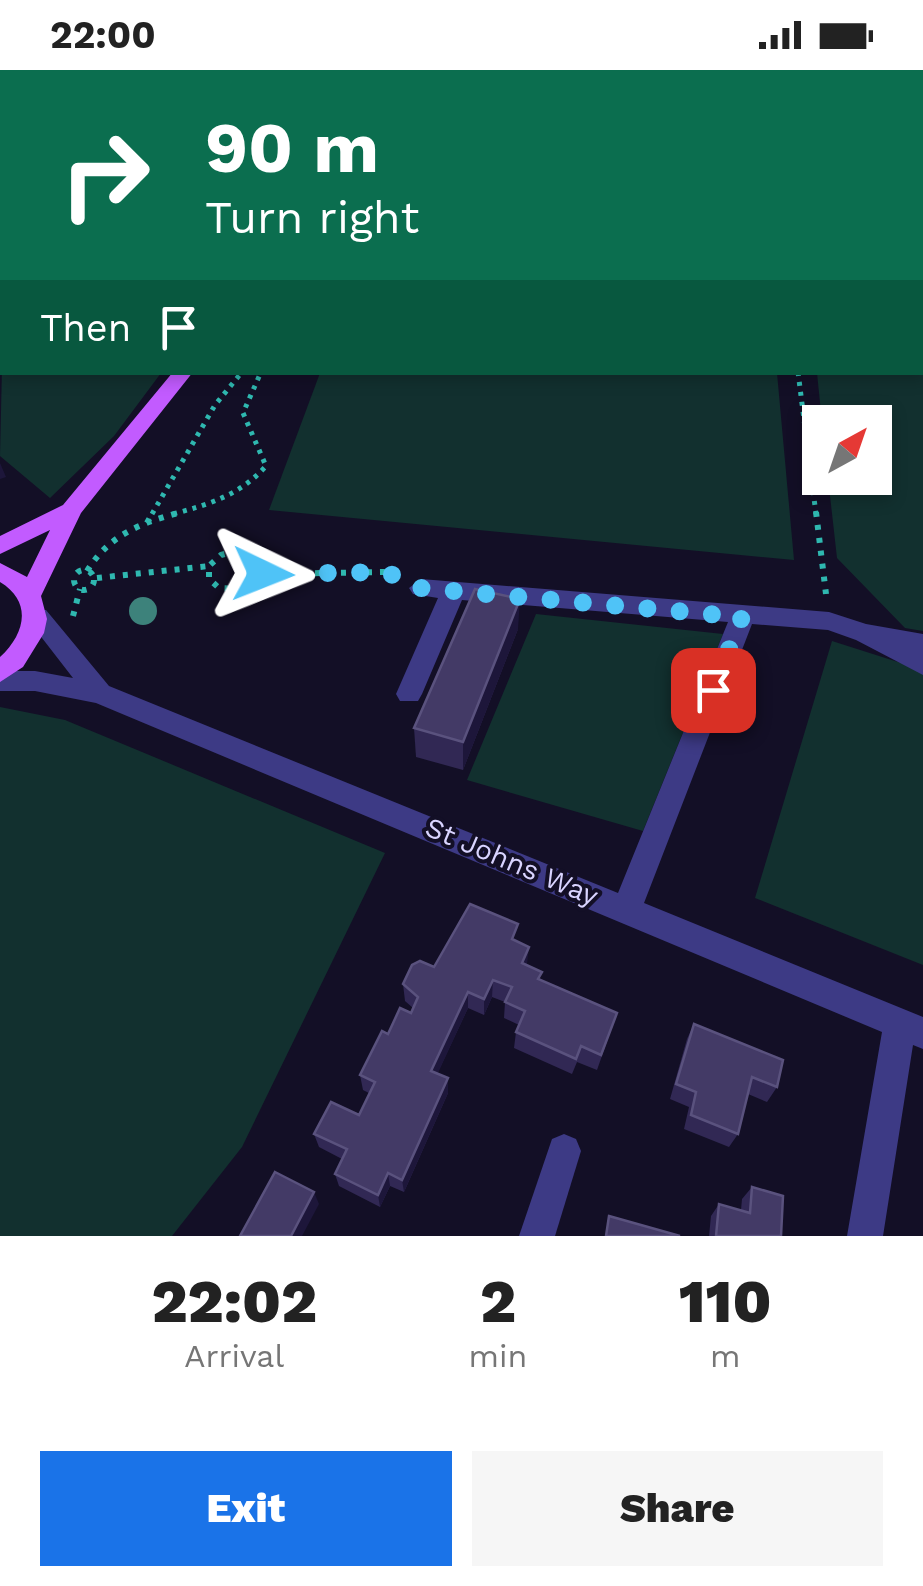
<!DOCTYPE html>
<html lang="en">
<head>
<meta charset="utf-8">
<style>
	:root { --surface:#fff; --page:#f6f6f6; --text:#222; --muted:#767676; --accent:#1a73e8 }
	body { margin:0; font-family:"Work Sans",sans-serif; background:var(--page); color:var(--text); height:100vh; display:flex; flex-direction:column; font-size:38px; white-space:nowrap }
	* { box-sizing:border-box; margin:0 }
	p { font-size:32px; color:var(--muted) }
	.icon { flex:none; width:55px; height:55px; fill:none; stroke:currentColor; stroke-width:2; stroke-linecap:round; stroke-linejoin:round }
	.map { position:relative; height:1166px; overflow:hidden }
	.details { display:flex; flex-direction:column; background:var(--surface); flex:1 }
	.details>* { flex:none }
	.banner { position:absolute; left:0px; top:0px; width:925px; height:305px; box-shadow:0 5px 15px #0003; background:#0b6e4f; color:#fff; overflow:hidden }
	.needle { width:65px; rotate:40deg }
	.tools { position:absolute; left:802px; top:335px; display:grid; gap:20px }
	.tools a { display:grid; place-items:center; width:90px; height:90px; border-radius:0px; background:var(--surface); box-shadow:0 5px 15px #0003; font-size:50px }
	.pin { position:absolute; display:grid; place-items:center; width:85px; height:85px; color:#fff; margin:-42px; border-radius:20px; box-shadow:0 5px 15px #0006 }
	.me { position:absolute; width:110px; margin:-55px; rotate:92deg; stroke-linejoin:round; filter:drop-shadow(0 0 8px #0008) }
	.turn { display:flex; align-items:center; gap:35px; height:210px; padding:0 40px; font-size:45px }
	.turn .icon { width:130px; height:130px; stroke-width:2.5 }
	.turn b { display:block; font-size:70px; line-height:85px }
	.then { display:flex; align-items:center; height:95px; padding:0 40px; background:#0003; gap:20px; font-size:38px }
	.eta { display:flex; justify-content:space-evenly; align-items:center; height:170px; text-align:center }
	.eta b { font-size:60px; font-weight:800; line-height:70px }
	.action { display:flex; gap:20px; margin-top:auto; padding:20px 40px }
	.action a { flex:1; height:115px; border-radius:0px; background:var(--accent); color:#fff; font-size:40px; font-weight:800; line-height:115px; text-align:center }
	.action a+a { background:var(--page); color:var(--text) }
	.status { display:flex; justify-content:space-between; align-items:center; height:70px; padding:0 50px; background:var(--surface); direction:ltr }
	.status svg { height:28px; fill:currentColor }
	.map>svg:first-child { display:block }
</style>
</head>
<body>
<div class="status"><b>22:00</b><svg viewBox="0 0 49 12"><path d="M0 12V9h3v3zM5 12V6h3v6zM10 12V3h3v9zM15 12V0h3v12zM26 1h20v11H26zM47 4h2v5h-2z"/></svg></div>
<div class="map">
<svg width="923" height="1166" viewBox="0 0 923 1166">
	<rect width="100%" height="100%" fill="#130f26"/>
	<g fill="#12302f">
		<polygon points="923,230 923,561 905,558 837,488 828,408 875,408 875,352 822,352 817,303 922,302"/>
		<polygon points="2,297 2,302 161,303 114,366 50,428 0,386"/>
		<polygon points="320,303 777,303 794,490 269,440"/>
		<polygon points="536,544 723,564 643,761 467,710"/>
		<polygon points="832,571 923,600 923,895 755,828"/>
		<polygon points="0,637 65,650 385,783 242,1077 172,1166 0,1166"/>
	</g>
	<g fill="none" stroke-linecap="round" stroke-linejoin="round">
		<g stroke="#2fb8b0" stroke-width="5" stroke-dasharray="4 6" stroke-linecap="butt">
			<polyline points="798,302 816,444"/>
			<polyline points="152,444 215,335 242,302"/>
			<path d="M 173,444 C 210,434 240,425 266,396 L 243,343 L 261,302"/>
		</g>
		<g stroke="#2fb8b0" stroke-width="6" stroke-dasharray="5 8" stroke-linecap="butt">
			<polyline points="816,442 826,524"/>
			<polyline points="147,453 153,442"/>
			<polygon points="239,480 262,490 263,504 245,519 219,518 209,509 209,496 221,485"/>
			<circle cx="84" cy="510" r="10"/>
			<path d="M 87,501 C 110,464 141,453 182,442"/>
			<polyline points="263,504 386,502 400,509"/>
			<polyline points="97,508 209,496"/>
			<polyline points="73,546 80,519"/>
		</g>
		<g fill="#3d3a85" fill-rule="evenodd">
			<polygon points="0,67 2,68 2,78 0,77"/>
			<polygon points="421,509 829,542 866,554 923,564 923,605 856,570 828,560 752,554 644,833 923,947 923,979 913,975 883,1166 847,1166 882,962 96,633 35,621 0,621 0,601 35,601 73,608 25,546 28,540 46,540 109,616 618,823 728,552 462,530 422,624 418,631 400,631 396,624 438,528 413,524 409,518"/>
			<polygon points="564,1064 576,1069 581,1081 555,1166 519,1166 552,1069"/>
		</g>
		<path fill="#c25bff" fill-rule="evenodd" d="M 173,302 L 193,302 L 81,443 L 41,526 L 47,549 L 44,563 L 23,597 L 0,612 L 0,587 C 25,564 33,532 0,512 L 0,493 L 27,507 L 50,460 L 0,484 L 0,466 L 63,435 Z"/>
	</g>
	<circle fill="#3d827b" cx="143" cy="541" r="14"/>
	<g fill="#312854">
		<polygon points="0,74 0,75 2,75 2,105 0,104"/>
		<polygon points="0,169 2,170 2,208 0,207"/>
		<polygon points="518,559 463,700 416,687 414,658"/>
		<polygon points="517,872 527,896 541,910 617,943 597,1000 577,992 572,1004 514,978 516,962 519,955 504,948 505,932 492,927 484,945 468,938 437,1004 448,1023 404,1122 390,1116 380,1137 339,1116 335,1104 342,1089 319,1077 314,1064 359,1045 369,1023 363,1020 360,1005 388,964 411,943 413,938 405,931 403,914 434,897"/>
		<polygon points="694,954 777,1017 767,1032 748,1024 738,1064 729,1077 684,1059 689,1037 670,1029 687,969"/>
		<polygon points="752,1117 781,1166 709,1166 711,1146 719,1134 741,1140 742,1129"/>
	</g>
	<g fill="#1d163a">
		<polygon points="0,393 6,407 0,409"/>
		<polygon points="520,529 518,559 463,700 463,672"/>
		<polygon points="529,877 527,894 520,910 522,893"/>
		<polygon points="493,910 492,927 484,945 484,929"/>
		<polygon points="468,922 468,938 432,1016 431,1001"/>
		<polygon points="448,1008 448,1023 404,1122 402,1110"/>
		<polygon points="388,1103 390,1116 380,1137 378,1125"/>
		<polygon points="314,1122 319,1134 302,1166 291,1166"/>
	</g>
	<g fill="#433a66" stroke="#5a527e" stroke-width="2.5">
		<polygon points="0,170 2,170 2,188 0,187"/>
		<polygon points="475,519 520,529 463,672 414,658"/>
		<polygon points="470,834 518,854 512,869 529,877 522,893 542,902 538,909 617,943 601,985 581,976 576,989 516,962 525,941 505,932 512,917 493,910 484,929 468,922 431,1001 448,1008 402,1110 388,1103 378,1125 335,1104 347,1079 314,1064 331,1032 359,1045 375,1012 360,1005 382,961 388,964 400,938 411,943 418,927 403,914 412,895 420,891 434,897"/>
		<polygon points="694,954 783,990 777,1017 752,1007 738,1064 691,1045 696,1022 676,1014"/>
		<polygon points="275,1102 314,1122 291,1166 240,1166"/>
		<polygon points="752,1117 783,1126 781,1166 716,1166 719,1134 750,1143"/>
		<polygon points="609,1146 680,1166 606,1166"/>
	</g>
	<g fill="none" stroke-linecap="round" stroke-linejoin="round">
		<polyline stroke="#4fc3f7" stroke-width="18" stroke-dasharray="0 32.4" points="263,504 386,502 421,518 742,547 713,620"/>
	</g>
	<g text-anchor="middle" stroke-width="8" stroke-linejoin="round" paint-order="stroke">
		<g font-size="28" fill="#d9d4ff" stroke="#130f26">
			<text transform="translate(512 791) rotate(23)" y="10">St Johns Way</text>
		</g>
	</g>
</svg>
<div class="tools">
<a><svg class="needle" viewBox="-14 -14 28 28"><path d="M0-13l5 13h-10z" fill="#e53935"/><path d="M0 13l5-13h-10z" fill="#767676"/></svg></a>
</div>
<div class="pin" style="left:713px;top:620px;background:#d93025"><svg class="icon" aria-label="arrive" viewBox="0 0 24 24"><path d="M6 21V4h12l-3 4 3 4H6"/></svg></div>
<svg class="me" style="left:263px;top:504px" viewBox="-20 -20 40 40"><path d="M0-17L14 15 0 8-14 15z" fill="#4fc3f7" stroke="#fff" stroke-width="4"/></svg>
<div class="banner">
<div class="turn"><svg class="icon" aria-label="right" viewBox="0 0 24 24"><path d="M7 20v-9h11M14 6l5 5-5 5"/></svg><div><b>90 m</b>Turn right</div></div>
<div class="then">Then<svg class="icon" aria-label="arrive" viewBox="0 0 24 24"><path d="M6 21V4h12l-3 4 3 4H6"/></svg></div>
</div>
</div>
<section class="details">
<div class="eta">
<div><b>22:02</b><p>Arrival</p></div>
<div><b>2</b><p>min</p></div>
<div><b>110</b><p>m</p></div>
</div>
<div class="action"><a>Exit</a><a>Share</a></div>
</section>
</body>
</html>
